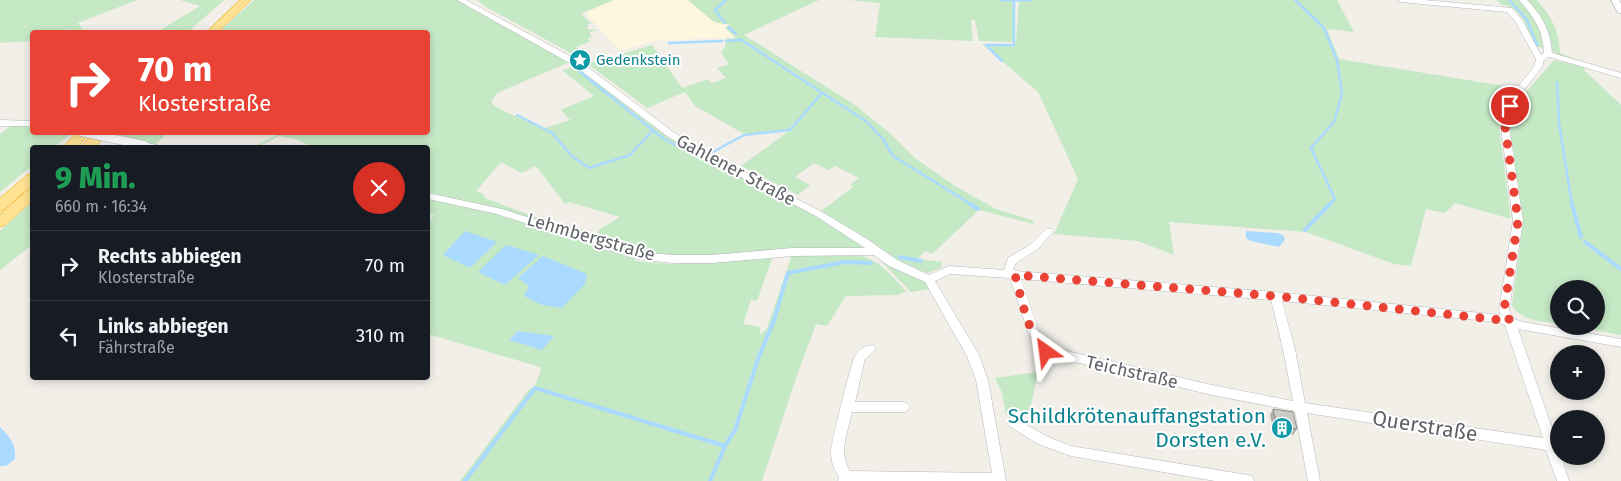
<!DOCTYPE html>
<html lang="de">
<head>
<meta charset="utf-8">
<style>
	:root { --surface:#171b24; --page:#20242c; --text:#f1f3f6; --muted:#9ea1a6; --line:#363941 }
	body { margin:0; font-family:"Fira Sans",sans-serif; background:var(--page); color:var(--text); height:100vh; display:flex; flex-direction:column; font-size:19px; white-space:nowrap }
	* { box-sizing:border-box; margin:0 }
	p { font-size:16px; color:var(--muted) }
	.icon { flex:none; width:28px; height:28px; fill:none; stroke:currentColor; stroke-width:2; stroke-linecap:round; stroke-linejoin:round }
	.map { position:relative; flex:1; overflow:hidden }
	.details { position:absolute; left:30px; top:145px; width:400px; height:235px; display:flex; flex-direction:column; background:var(--surface); border-radius:5px; box-shadow:0 2px 8px #0003 }
	.details>* { flex:none }
	.top-card { position:absolute; left:30px; top:30px; width:400px; height:105px; border-radius:5px; box-shadow:0 2px 8px #0003; background:#ea4335; color:#fff; overflow:hidden }
	.controls { position:absolute; left:1550px; top:280px; display:grid; gap:10px }
	.controls a { display:grid; place-items:center; width:55px; height:55px; border-radius:50%; background:var(--surface); box-shadow:0 2px 8px #0003; font-size:25px }
	.pin { position:absolute; display:grid; place-items:center; width:42px; height:42px; color:#fff; margin:-21px; border:2px solid #fff; border-radius:50%; box-shadow:0 1px 5px #0007 }
	.me { position:absolute; width:55px; margin:-28px; rotate:329deg; stroke-linejoin:round; filter:drop-shadow(0 0 4px #0008) }
	.turn { display:flex; align-items:center; gap:18px; height:105px; padding:0 25px; font-size:22px }
	.turn .icon { width:65px; height:65px; stroke-width:2.5 }
	.turn b { display:block; font-size:35px; line-height:42px }
	.round { display:grid; place-items:center; flex:none; width:52px; height:52px; border-radius:26px; background:var(--page) }
	.summary { display:flex; align-items:center; justify-content:space-between; height:85px; padding:0 25px }
	h1 { font-size:30px; font-weight:800; line-height:38px; color:#1e9e55 }
	ul { padding:0; list-style:none }
	li { display:flex; align-items:center; gap:15px; height:70px; padding:0 25px; border-top:1px solid var(--line) }
	li div { flex:1 }
	li b { display:block; font-size:19px }
	li em { font-style:normal }
	.map>svg:first-child { display:block }
</style>
</head>
<body>
<div class="map">
<svg width="1621" height="481" viewBox="0 0 1621 481">
	<rect width="100%" height="100%" fill="#f1efe8"/>
	<polygon fill="#fef7e0" points="614,0 688,0 714,22 729,24 731,26 725,28 735,37 652,41 620,51 585,12"/>
	<g fill="#c5e8c5" fill-rule="evenodd">
		<polygon points="0,0 137,0 78,23 83,30 79,32 68,29 60,32 32,32 32,41 0,43"/>
		<polygon points="180,0 224,0 188,32 157,32 200,6"/>
		<path d="M 254,0 L 457,0 L 570,62 L 497,93 L 491,102 C 501,114 530,119 545,128 L 570,120 L 561,110 L 594,96 L 562,70 L 577,66 L 682,146 L 821,218 L 862,244 L 862,248 L 698,257 L 640,252 L 479,204 L 428,194 L 428,148 L 313,147 L 295,139 L 279,136 L 258,147 L 253,147 L 280,133 L 428,132 L 428,32 L 219,32 ZM 501,162 L 521,173 L 536,166 L 565,204 L 569,202 L 620,217 L 600,229 L 595,235 L 570,225 L 535,217 L 485,198 L 482,193 L 476,191 Z"/>
		<polygon points="477,0 614,0 581,14 592,24 588,24 587,29 598,30 590,32 590,35 593,36 587,39 591,41 576,47 587,57 578,57 486,7"/>
		<polygon points="688,0 819,0 744,35 855,105 891,134 916,159 955,186 996,209 1034,221 1033,224 979,210 932,254 926,251 917,259 942,262 941,268 927,273 893,258 863,236 821,211 853,187 850,185 859,178 835,166 829,170 814,163 795,177 810,185 798,195 741,166 789,131 744,134 695,106 685,92 647,108 588,64 652,45 682,88 708,79 712,83 726,78 717,68 729,64 721,53 725,47 726,39 736,38 725,28 730,25 714,22"/>
		<polygon points="849,0 1337,0 1354,32 1327,29 1339,59 1516,88 1498,119 1511,219 1455,203 1445,213 1426,209 1411,266 1394,264 1306,232 1169,222 1174,255 1138,241 1054,234 1078,179 1038,92 982,44 1012,44 1016,42 1019,2 1015,2 1014,42 979,41 975,20 971,20 973,41 875,37 880,3"/>
		<path d="M 1496,0 L 1521,0 L 1539,22 L 1544,48 L 1534,46 C 1528,29 1522,7 1502,5 Z"/>
		<path d="M 1525,0 L 1537,0 C 1552,17 1559,31 1560,53 L 1580,61 L 1561,56 L 1552,51 Z"/>
		<path d="M 1554,60 L 1584,67 L 1585,71 L 1621,105 L 1621,335 L 1573,326 L 1596,326 L 1596,289 L 1559,289 L 1559,324 C 1542,321 1521,321 1512,305 L 1523,222 L 1509,121 L 1514,106 Z"/>
		<polygon points="12,125 32,127 32,132 73,133 54,147 32,148 32,166 0,192 0,134"/>
		<polygon points="111,132 167,133 155,145 169,147 107,136"/>
		<path d="M 428,197 L 477,208 L 636,256 L 634,261 L 671,264 L 773,256 L 757,301 L 751,300 L 743,324 L 760,327 L 760,335 L 767,328 L 792,255 C 814,254 853,249 872,260 C 885,267 895,280 906,291 L 898,295 L 846,296 L 827,326 L 816,324 L 795,381 L 762,481 L 460,481 L 530,388 L 534,388 L 541,370 L 540,367 L 428,334 L 428,223 L 434,215 L 428,213 Z"/>
		<polygon points="32,202 32,245 0,270 0,231"/>
		<polygon points="877,257 923,280 930,289 911,292"/>
		<polygon points="1038,372 1030,410 1006,415 1002,393 995,378"/>
	</g>
	<g fill="#aadaff">
		<polygon points="465,231 497,242 470,268 443,255"/>
		<polygon points="1246,231 1278,233 1283,235 1285,240 1279,247 1251,241 1246,238"/>
		<polygon points="506,245 539,255 505,285 478,272"/>
		<polygon points="543,256 587,274 585,284 562,308 542,305 524,296 529,286 518,278"/>
		<polygon points="518,331 554,336 542,350 509,340"/>
		<path d="M 0,427 C 10,437 16,444 15,459 L 6,466 L 0,466 Z"/>
	</g>
	<g fill="none" stroke-linecap="round" stroke-linejoin="round">
		<g stroke="#aadaff" stroke-width="2.5">
			<polyline points="1001,0 1031,0"/>
			<polyline points="1295,0 1324,28 1337,60 1342,94 1334,122 1311,148 1335,199 1329,205"/>
			<polyline points="1509,0 1527,20 1537,45"/>
			<polyline points="1014,2 1014,42"/>
			<polyline points="725,23 715,10 726,0"/>
			<polyline points="728,27 736,34"/>
			<polyline points="740,39 867,122 883,139 893,156 972,205"/>
			<polyline points="726,41 740,40"/>
			<polyline points="669,43 722,41"/>
			<polyline points="1002,61 986,45 1014,45"/>
			<polyline points="575,68 664,139 703,159"/>
			<polyline points="1557,82 1559,123 1572,205"/>
			<polyline points="517,115 552,133 572,156 589,168 630,155 653,130"/>
			<polyline points="711,153 744,135 790,130 822,93"/>
		</g>
		<g stroke="#aadaff" stroke-width="4">
			<polyline points="970,204 978,209"/>
			<polyline points="1572,204 1581,237"/>
			<polyline points="1305,230 1330,204"/>
			<polyline points="1585,242 1621,269"/>
			<polyline points="900,257 921,261"/>
			<polyline points="465,481 535,388 725,446"/>
			<polyline points="710,481 725,446 735,430 758,359 774,320 788,273 845,262 871,263"/>
		</g>
		<g stroke="#b5b8bc" stroke-width="1">
			<g id="minor">
				<path d="M 457,0 L 466,0 L 581,62 L 673,132 L 708,153 L 822,212 L 867,239 L 897,260 L 929,275 L 949,266 L 1004,270 L 1008,258 L 1030,245 L 1046,229 L 1052,229 L 1054,231 L 1052,233 L 1038,249 L 1016,263 L 1013,269 L 1016,271 L 1275,292 L 1501,315 L 1499,310 L 1513,221 L 1500,119 L 1516,89 L 1534,67 L 1536,59 L 1515,21 L 1507,12 L 1401,2 L 1397,0 L 1424,0 L 1512,8 L 1522,20 L 1541,55 L 1544,53 C 1543,30 1534,17 1519,0 L 1527,0 C 1542,15 1551,32 1552,53 L 1621,73 L 1621,78 L 1549,57 L 1544,60 L 1542,67 L 1524,90 L 1508,119 L 1523,221 L 1509,310 L 1514,319 L 1523,322 L 1621,339 L 1621,347 L 1518,329 L 1559,449 L 1559,456 L 1561,456 L 1569,481 L 1557,481 L 1546,450 L 1307,413 L 1320,481 L 1308,481 L 1295,411 L 1212,395 L 1042,354 L 1028,332 L 1010,278 L 950,274 L 935,281 L 979,355 L 988,380 L 1006,481 L 838,481 L 839,477 C 834,469 831,462 831,452 C 831,444 851,363 855,356 C 859,349 867,344 874,346 L 876,349 L 865,359 L 855,402 L 904,402 L 908,404 L 910,407 L 908,410 L 904,412 L 852,412 C 848,431 838,453 850,471 L 992,473 L 976,380 L 967,356 L 925,282 L 889,266 L 874,255 L 792,256 L 712,263 L 673,263 L 637,259 L 497,214 L 428,199 L 428,193 L 502,209 L 638,252 L 673,255 L 712,255 L 792,248 L 865,248 L 816,216 L 702,157 L 667,136 L 575,66 ZM 1021,279 L 1271,300 L 1283,349 L 1293,401 L 1212,385 L 1050,347 L 1039,332 ZM 1282,301 L 1498,322 L 1505,325 L 1543,438 L 1305,403 L 1295,349 Z"/>
				<polygon points="1611,0 1619,0 1621,4 1621,13 1618,13"/>
				<polygon points="0,120 32,121 32,126 0,126"/>
				<polygon points="144,142 160,146 161,148 141,147 140,145"/>
				<polygon points="1013,417 1046,436 1071,446 1248,475 1253,477 1254,481 1215,481 1071,456 1038,444 1009,426 1007,422 1009,418"/>
			</g>
		</g>
		<g stroke="#f9ab00" stroke-width="1">
			<g id="highway">
				<polygon points="240,0 251,0 218,32 207,32"/>
				<polygon points="78,132 92,132 76,148 62,148"/>
				<polygon points="95,132 109,132 94,148 80,148"/>
				<polygon points="32,174 32,185 5,209 0,211 0,198 27,175"/>
				<polygon points="32,189 32,201 5,225 0,227 0,214 27,191"/>
			</g>
		</g>
		<use href="#minor" fill="#fff" fill-rule="evenodd"/>
		<use href="#highway" fill="#fde293" fill-rule="evenodd"/>
		<g stroke="#b5b8bc" stroke-width="9" stroke-linecap="butt">
			<polyline id="minor-bridge" points="81,132 144,145"/>
		</g>
		<use href="#minor-bridge" stroke="#fff" stroke-width="8"/>
	</g>
	<polygon fill="#afaea9" points="1273,409 1297,429 1293,435 1274,432 1270,415"/>
	<polygon fill="#cccac5" stroke="#8f8d8a" points="1273,409 1293,412 1297,429 1277,426"/>
	<g fill="none" stroke-linecap="round" stroke-linejoin="round">
		<path stroke="#ea4335" stroke-width="9" stroke-dasharray="0 16.2" d="M 1046,352 C 1027,333 1022,299 1015,275 L 1275,296 L 1510,321 L 1504,310 L 1518,221 L 1504,119 L 1510,106"/>
	</g>
	<defs>
		<g id="sight-disc" transform="scale(1.125)"><circle r="9.5" fill="#0f9aa8" stroke="#fff"/><path d="M0-6L1.8-2.2L6-1.7L2.9 1.2L3.7 5.4L0 3.3L-3.7 5.4L-2.9 1.2L-6-1.7L-1.8-2.2Z" fill="#fff"/></g>
		<g id="building-disc" transform="scale(1.125)"><circle r="9.5" fill="#0f9aa8" stroke="#fff"/><path d="M-4-6H4V6H1V3H-1V6H-4ZM-2.5-4.3h1.7v1.8h-1.7ZM.8-4.3h1.7v1.8H.8ZM-2.5-1h1.7V.8h-1.7ZM.8-1h1.7V.8H.8Z" fill="#fff"/></g>
	</defs>
	<g fill-rule="evenodd">
		<use href="#sight-disc" x="580" y="60"/>
		<use href="#building-disc" x="1282" y="428"/>
	</g>
	<g text-anchor="middle" stroke-width="4" stroke-linejoin="round" paint-order="stroke">
		<g font-size="15" fill="#0d838f" stroke="#fff" text-anchor="start">
			<text x="596" y="65">Gedenkstein</text>
		</g>
		<g font-size="18" fill="#5f6368" stroke="#fff">
			<text transform="translate(736 170) rotate(28)" y="6">Gahlener Straße</text>
			<text transform="translate(591 237) rotate(16)" y="6">Lehmbergstraße</text>
			<text transform="translate(1132 372) rotate(13)" y="6">Teichstraße</text>
		</g>
		<g font-size="21" fill="#0d838f" stroke="#fff" text-anchor="end">
			<text x="1266" y="423">Schildkrötenauffangstation<tspan x="1266" dy="24">Dorsten e.V.</tspan></text>
		</g>
		<g font-size="21" fill="#5f6368" stroke="#fff">
			<text transform="translate(1425 426) rotate(9)" y="7">Querstraße</text>
		</g>
	</g>
</svg>
<div class="controls">
<a><svg class="icon" aria-label="search" viewBox="0 0 24 24"><circle cx="10" cy="10" r="6"/><path d="M15 15l6 6"/></svg></a>
<a>+</a>
<a>−</a>
</div>
<div class="pin" style="left:1510px;top:106px;background:#d93025"><svg class="icon" aria-label="arrive" viewBox="0 0 24 24"><path d="M6 21V4h12l-3 4 3 4H6"/></svg></div>
<svg class="me" style="left:1046px;top:352px" viewBox="-20 -20 40 40"><path d="M0-17L14 15 0 8-14 15z" fill="#ea4335" stroke="#fff" stroke-width="4"/></svg>
<div class="top-card">
<div class="turn"><svg class="icon" aria-label="right" viewBox="0 0 24 24"><path d="M7 20v-9h11M14 6l5 5-5 5"/></svg><div><b>70 m</b>Klosterstraße</div></div>
</div>
<section class="details">
<div class="summary"><div><h1>9 Min.</h1><p>660 m · 16:34</p></div><a class="round" style="background:#d93025;color:#fff"><svg class="icon" aria-label="close" viewBox="0 0 24 24"><path d="M6 6l12 12M18 6L6 18"/></svg></a></div>
<ul>
<li><svg class="icon" aria-label="right" viewBox="0 0 24 24"><path d="M7 20v-9h11M14 6l5 5-5 5"/></svg><div><b>Rechts abbiegen</b><p>Klosterstraße</p></div><em>70 m</em></li>
<li><svg class="icon" aria-label="left" viewBox="0 0 24 24"><path d="M17 20v-9H6M10 6l-5 5 5 5"/></svg><div><b>Links abbiegen</b><p>Fährstraße</p></div><em>310 m</em></li>
</ul>
</section>
</div>
</body>
</html>
